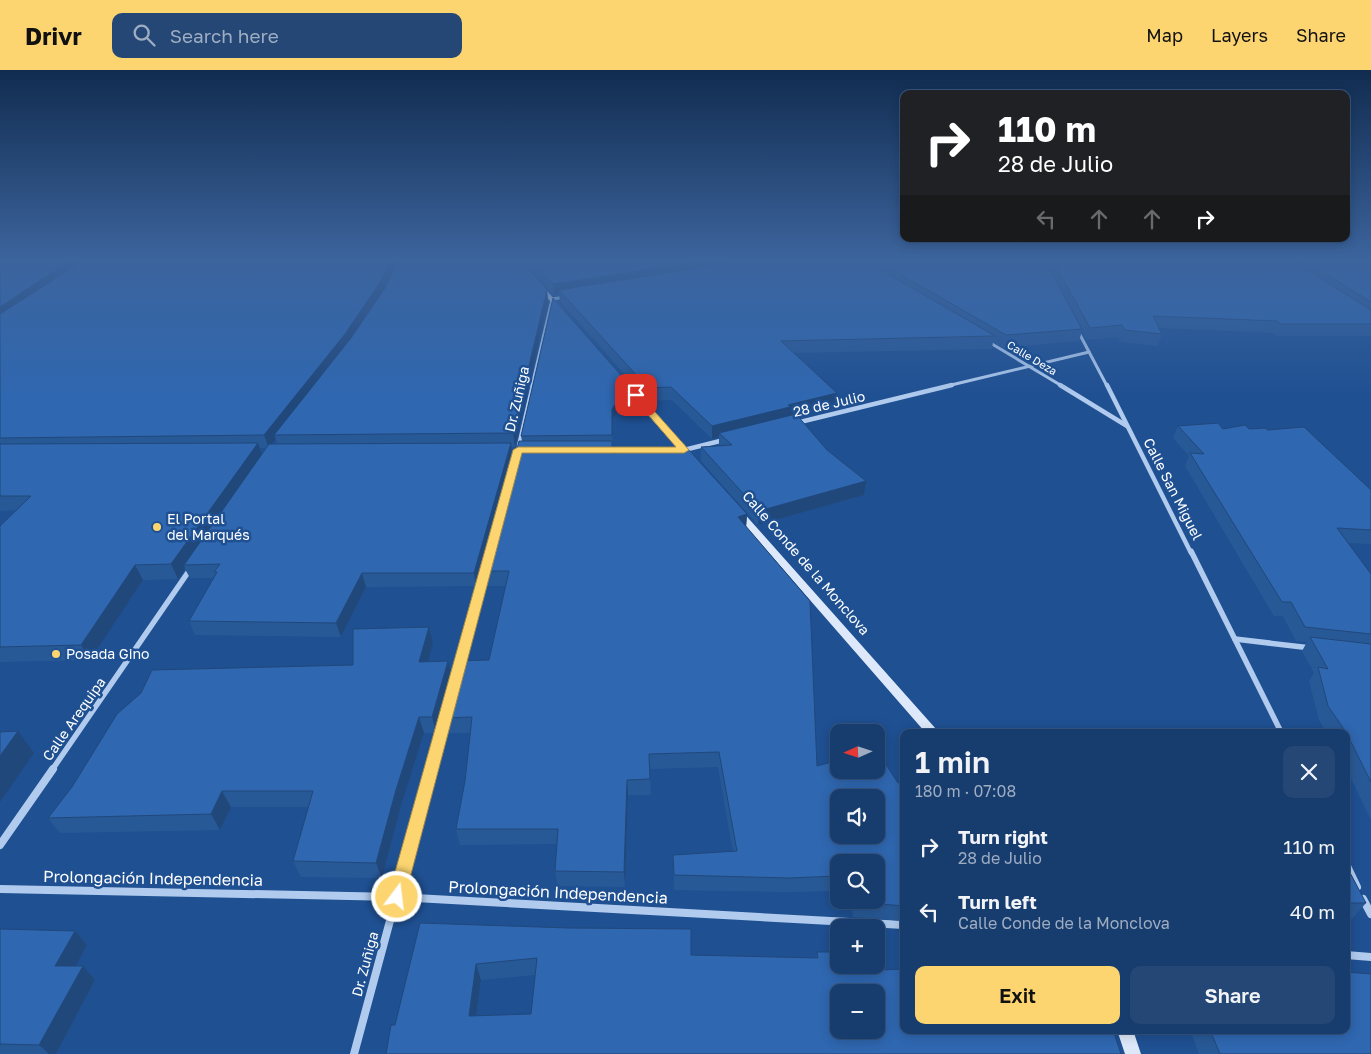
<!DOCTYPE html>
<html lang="en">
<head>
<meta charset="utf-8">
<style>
	:root { --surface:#173c6e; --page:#244776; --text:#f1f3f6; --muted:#9eadc2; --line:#365681; --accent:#fcd570 }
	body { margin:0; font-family:"Golos Text",sans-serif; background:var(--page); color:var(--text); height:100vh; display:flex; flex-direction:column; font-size:19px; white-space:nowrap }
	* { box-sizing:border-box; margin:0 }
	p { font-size:16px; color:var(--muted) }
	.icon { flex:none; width:28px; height:28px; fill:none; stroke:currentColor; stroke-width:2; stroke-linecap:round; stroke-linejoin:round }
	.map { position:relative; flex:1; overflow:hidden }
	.sheet { position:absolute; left:900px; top:659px; width:450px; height:305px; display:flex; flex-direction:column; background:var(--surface); border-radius:10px; box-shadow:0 2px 12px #0003,0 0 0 1px var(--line) }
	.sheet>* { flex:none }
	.guide { position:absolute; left:900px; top:20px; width:450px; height:152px; border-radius:10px; box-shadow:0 2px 12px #0003,0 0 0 1px var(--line); background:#202124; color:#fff; overflow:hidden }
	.needle { width:32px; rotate:267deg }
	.controls { position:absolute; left:830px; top:654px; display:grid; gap:10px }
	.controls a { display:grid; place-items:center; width:55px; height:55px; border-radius:10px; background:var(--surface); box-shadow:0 2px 12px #0003,0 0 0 1px var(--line); font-size:25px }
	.pin { position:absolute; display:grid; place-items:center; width:42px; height:42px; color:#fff; margin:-21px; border-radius:10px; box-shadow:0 2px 8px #0006 }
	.me { position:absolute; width:55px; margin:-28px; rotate:15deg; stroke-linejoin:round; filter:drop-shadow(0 0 4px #0008) }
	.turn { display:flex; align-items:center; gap:18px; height:105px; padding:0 15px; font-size:22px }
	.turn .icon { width:65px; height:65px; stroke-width:2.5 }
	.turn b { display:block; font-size:35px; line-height:42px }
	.lanes { display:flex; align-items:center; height:48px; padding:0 15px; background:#0003; justify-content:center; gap:25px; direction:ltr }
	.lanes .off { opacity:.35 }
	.round { display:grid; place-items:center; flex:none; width:52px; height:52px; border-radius:10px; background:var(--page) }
	.overview { display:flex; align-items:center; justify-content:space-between; height:85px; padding:0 15px }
	h1 { font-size:30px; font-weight:600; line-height:38px }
	.primary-button { display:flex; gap:10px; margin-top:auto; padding:10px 15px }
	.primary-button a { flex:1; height:58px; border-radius:10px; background:var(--accent); color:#111; font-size:20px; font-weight:600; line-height:58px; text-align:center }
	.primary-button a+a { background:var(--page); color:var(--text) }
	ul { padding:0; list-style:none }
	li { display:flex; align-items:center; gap:15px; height:65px; padding:0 15px }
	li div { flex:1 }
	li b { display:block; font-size:19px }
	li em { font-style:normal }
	header { display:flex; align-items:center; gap:30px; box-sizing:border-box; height:70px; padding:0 25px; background:var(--accent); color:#111 }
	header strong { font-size:24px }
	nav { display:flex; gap:28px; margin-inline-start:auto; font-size:18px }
	.search { width:350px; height:45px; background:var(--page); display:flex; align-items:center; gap:12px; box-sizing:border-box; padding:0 18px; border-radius:10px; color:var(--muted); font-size:19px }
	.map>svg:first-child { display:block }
</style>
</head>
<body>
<header>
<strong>Drivr</strong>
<div class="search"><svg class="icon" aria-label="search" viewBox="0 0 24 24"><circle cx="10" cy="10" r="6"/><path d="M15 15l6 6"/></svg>Search here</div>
<nav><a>Map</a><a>Layers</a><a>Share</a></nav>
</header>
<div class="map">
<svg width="1371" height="984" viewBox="0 0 1371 984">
	<rect width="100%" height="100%" fill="#1f5092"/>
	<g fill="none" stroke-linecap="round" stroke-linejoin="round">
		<g stroke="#b0cbee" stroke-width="3">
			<polyline points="1078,261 1107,316"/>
			<polyline points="987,271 1062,316"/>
			<polyline points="532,316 552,229 566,227"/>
			<polyline points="947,316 1089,282"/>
		</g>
		<g stroke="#b0cbee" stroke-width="4.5">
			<polyline points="1060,315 1127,356"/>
			<polyline points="1107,315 1191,483"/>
			<polyline points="796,353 952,315"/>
			<polyline points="519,376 533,315"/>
			<polyline points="606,380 658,380"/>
			<polyline points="684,380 724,370"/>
		</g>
		<g stroke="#b0cbee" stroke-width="5.5">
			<polyline points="1191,481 1281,662"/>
			<polyline points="1235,569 1311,578"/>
			<polyline points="459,598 485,500"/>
			<polyline points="52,700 191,498"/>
			<polyline points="431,700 445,647"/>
		</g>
		<g stroke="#b0cbee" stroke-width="8">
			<polyline points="0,775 53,699"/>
			<polyline points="1346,794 1357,817"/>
			<polyline points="0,819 397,827 904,855"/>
			<polyline points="1363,829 1371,844"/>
			<polyline points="1346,885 1371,887"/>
			<polyline points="354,984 431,699"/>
		</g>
		<g fill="#dde9fa" fill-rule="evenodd">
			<polygon points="536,213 540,213 562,238 562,240 558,240 536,215"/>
			<polygon points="624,314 630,314 693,385 693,389 687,389 624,318"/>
			<polygon points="738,439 741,440 936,659 938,662 925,662 735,444 733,442 735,440"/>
			<polygon points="1117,960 1133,960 1141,984 1125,984"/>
		</g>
	</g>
	<g fill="#285997" fill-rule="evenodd">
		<path d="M 0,189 L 547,220 L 548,231 L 515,377 L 511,377 L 512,385 L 476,516 L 366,517 L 341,567 L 195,565 L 189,551 L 214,508 L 190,508 L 185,499 L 178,509 L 143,510 L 90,590 L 0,592 L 0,456 L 16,440 L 0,441 ZM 276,369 L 277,374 L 272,374 ZM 260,378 L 265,378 L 262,383 Z"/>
		<polygon points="522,189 1371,189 1371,266 1276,266 1272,263 1159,258 1162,264 1158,276 1121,272 1118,267 1086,270 1082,261 1079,271 1003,278 993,272 992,279 794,283 835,336 797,345 827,380 866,411 864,425 758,455 701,391 701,377 719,376 719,367 712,369 672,330 648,331 560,231 559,224 554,225"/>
		<polygon points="553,228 635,321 635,332 625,332 612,350 613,383 747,444 746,456 817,696 898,713 904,712 904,851 853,847 851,830 876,830 876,792 839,792 839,821 786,822 674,820 673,785 733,782 718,697 650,699 651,725 628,725 625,817 558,816 555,801 557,774 460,775 456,759 465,711 470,663 446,663 442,648 489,590 506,516 486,516 483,501 522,371 521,366"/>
		<polygon points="1178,356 1223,359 1268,360 1371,420 1371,474 1348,473 1371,504 1371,750 1346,698 1346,662 1326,662 1319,650 1309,611 1314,603 1302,581 1307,572 1296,571 1283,546 1274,546 1185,396 1189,386 1173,368"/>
		<polygon points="429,557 433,573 428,592 452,607 436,663 424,663 401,736 382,808 301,807 293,791 309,737 231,737 220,760 60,763 48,748 353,595"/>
		<polygon points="1346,795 1366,833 1352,849 1346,849"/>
		<path d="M 420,853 L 691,885 L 816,888 L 817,882 L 855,901 L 1121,984 L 395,955 ZM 535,905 L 531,944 L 476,946 L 481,910 Z"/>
		<polygon points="0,859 75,861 87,875 75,896 95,910 56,984 0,984"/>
		<polygon points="1190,960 1346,960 1371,984 1199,984"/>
	</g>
	<g fill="#21487b">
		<polygon points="72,189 93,189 0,253 0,237"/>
		<polygon points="392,189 400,189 382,225 348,276 274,365 276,369 269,378 264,365"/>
		<polygon points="716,189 785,189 559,220 559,224 554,225 553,214"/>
		<polygon points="547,220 548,231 515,377 513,363"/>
		<polygon points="625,321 625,332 612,350 613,376 612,339"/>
		<polygon points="837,323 835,336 789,347 719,363 719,367 712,369 712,356 788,335"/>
		<polygon points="258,373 263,387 184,495 185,499 178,509 171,494"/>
		<polygon points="511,373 512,385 476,516 474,503"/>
		<polygon points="866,411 864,425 758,455 759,441"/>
		<polygon points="747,444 746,459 738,447"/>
		<polygon points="135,495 143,510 90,590 81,575"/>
		<polygon points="362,503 366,517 341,567 336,553"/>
		<polygon points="429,557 433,573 424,608 419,592"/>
		<polygon points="448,591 452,607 436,663 432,647"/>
		<polygon points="419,647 424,663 401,736 382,808 376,793 396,720"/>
		<polygon points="18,661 34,683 0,732 0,686"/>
		<polygon points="627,710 628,725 625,817 624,802"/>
		<polygon points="222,721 231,737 220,760 211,744"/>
		<polygon points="75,861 87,875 68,910 55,896"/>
		<polygon points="476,894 481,910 474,961 469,946"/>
		<polygon points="83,896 95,910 56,984 49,984 39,975"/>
	</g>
	<g fill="#2f67b0" stroke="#21487b" fill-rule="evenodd">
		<polygon points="0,189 72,189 0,237"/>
		<polygon points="86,189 392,189 379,214 345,264 264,365 0,368 0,244"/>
		<polygon points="399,189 520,189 547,220 513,363 274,365 351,268 385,218"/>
		<polygon points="531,189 716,189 553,214"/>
		<polygon points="754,189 862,189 995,266 781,271 837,323 788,335 790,337 712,356 671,317 648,318 559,220"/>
		<polygon points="874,189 1044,189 1082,259 1006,265"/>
		<polygon points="1052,189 1289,189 1371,240 1371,254 1281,254 1277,251 1153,246 1162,264 1125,260 1122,255 1090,258"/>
		<polygon points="1302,189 1371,189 1371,232"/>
		<polygon points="553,228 635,321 625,321 612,339 612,365 521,366"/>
		<polygon points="796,344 827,380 866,411 759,441 701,377 732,375 719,363"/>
		<polygon points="1218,353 1223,359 1245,355 1249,359 1265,358 1268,360 1304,357 1371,420 1371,460 1337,458 1371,504 1371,564 1305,557 1291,532 1282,532 1190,383 1204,384 1178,356"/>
		<path d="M 519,371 L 612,371 L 612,383 L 687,378 L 747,444 L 738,447 L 810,531 L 817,696 L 839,690 L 839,700 L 876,700 L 876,679 L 898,713 L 904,712 L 904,836 L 857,832 L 857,830 L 876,830 L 876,792 L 839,792 L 839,806 L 788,808 L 674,805 L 673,785 L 737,781 L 719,682 L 649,684 L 650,709 L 627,710 L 624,802 L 555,801 L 558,759 L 456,759 L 465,711 L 472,647 L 442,648 L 458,591 L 489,590 L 509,501 L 483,501 ZM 839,728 L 876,728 L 876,765 L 839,765 Z"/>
		<polygon points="258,373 171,494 135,495 81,575 0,577 0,456 31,426 0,426 0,374"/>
		<polygon points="511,373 474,503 362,503 336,553 189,551 217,502 214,502 220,494 184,495 269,374"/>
		<polygon points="429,557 419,592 448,591 432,647 419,647 396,720 376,793 293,791 313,721 222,721 211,744 48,748 72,717 117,644 141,623 152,600 353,595 353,559"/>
		<polygon points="1310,567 1371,574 1371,712 1346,662 1328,636 1318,597 1328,599"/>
		<polygon points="18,661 0,686 0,662"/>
		<polygon points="1346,795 1366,833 1346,833"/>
		<path d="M 420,853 L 569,858 L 691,859 L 691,885 L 818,888 L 817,882 L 839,882 L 839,895 L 853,895 L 855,901 L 904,899 L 904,960 L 1113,960 L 1121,984 L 386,984 L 391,955 L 395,955 ZM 537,888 L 531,944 L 469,946 L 476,894 ZM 839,922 L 876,922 L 876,960 L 839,960 Z"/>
		<polygon points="0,859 75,861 55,896 83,896 39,975 0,974"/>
		<polygon points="1346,902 1371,904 1371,984 1220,984 1210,960 1346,960"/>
	</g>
	<linearGradient id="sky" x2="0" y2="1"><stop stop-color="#112c50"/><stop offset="0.58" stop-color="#3c649d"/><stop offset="1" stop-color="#3c649d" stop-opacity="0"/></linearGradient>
	<rect width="1371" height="327" fill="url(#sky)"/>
	<polygon fill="#fcd570" stroke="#a48a49" points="633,324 639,324 689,380 684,383 522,383 405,827 403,832 397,834 391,832 388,827 513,380 518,377 676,377 633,327"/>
	<g fill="#fcd570" stroke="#1f5092" stroke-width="2">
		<circle cx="157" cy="457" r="5"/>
		<circle cx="56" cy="584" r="5"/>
	</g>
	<g text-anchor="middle" stroke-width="5" stroke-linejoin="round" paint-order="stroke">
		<g font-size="11" fill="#fff" stroke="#1f5092">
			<text transform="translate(1032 288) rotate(31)" y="4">Calle Deza</text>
		</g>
		<g font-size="14" fill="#fff" stroke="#1f5092">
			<text transform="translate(517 329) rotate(-77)" y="5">Dr. Zuñiga</text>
			<text transform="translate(829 334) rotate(-13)" y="5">28 de Julio</text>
			<text transform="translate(1173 419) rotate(63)" y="5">Calle San Miguel</text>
			<text transform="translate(806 493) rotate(49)" y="5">Calle Conde de la Monclova</text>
			<text transform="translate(74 649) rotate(-55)" y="5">Calle Arequipa</text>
			<text transform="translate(365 894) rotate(-75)" y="5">Dr. Zuñiga</text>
		</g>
		<g font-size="14" fill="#fff" stroke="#1f5092" text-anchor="start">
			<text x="167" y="454">El Portal<tspan x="167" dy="16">del Marqués</tspan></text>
			<text x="66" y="589">Posada Gino</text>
		</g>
		<g font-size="16" fill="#fff" stroke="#1f5092">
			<text transform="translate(153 808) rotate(1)" y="6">Prolongación Independencia</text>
			<text transform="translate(558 822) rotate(3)" y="6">Prolongación Independencia</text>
		</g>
	</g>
</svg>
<div class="controls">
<a><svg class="needle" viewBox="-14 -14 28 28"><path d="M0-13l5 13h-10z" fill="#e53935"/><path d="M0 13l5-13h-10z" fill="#9eadc2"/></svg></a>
<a><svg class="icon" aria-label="sound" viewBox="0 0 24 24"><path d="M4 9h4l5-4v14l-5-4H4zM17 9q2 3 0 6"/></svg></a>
<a><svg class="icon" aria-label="search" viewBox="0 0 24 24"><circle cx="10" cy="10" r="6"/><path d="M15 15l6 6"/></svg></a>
<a>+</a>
<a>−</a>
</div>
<div class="pin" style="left:636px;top:325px;background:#d93025"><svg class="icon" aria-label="arrive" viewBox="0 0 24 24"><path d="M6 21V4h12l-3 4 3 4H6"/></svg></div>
<svg class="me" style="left:397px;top:827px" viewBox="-20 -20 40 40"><circle r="17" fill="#fcd570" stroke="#fff" stroke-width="3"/><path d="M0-11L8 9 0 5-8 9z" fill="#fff"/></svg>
<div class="guide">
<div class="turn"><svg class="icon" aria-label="right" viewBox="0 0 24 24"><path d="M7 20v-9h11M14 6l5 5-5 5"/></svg><div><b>110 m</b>28 de Julio</div></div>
<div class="lanes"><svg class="icon off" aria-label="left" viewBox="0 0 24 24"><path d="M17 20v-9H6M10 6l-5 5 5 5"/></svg><svg class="icon off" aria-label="ahead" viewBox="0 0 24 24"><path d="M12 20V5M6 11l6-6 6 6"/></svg><svg class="icon off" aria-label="ahead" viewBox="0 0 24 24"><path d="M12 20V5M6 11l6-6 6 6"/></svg><svg class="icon" aria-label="right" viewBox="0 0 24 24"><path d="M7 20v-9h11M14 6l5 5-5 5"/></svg></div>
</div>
<section class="sheet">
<div class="overview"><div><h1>1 min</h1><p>180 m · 07:08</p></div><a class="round"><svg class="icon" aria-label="close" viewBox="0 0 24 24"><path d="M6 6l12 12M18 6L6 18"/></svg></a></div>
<ul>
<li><svg class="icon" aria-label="right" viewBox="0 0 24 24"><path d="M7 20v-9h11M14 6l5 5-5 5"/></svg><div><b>Turn right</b><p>28 de Julio</p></div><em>110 m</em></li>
<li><svg class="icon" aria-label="left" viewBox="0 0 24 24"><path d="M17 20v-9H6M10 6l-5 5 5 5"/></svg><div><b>Turn left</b><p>Calle Conde de la Monclova</p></div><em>40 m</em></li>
</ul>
<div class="primary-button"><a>Exit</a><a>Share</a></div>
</section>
</div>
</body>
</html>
